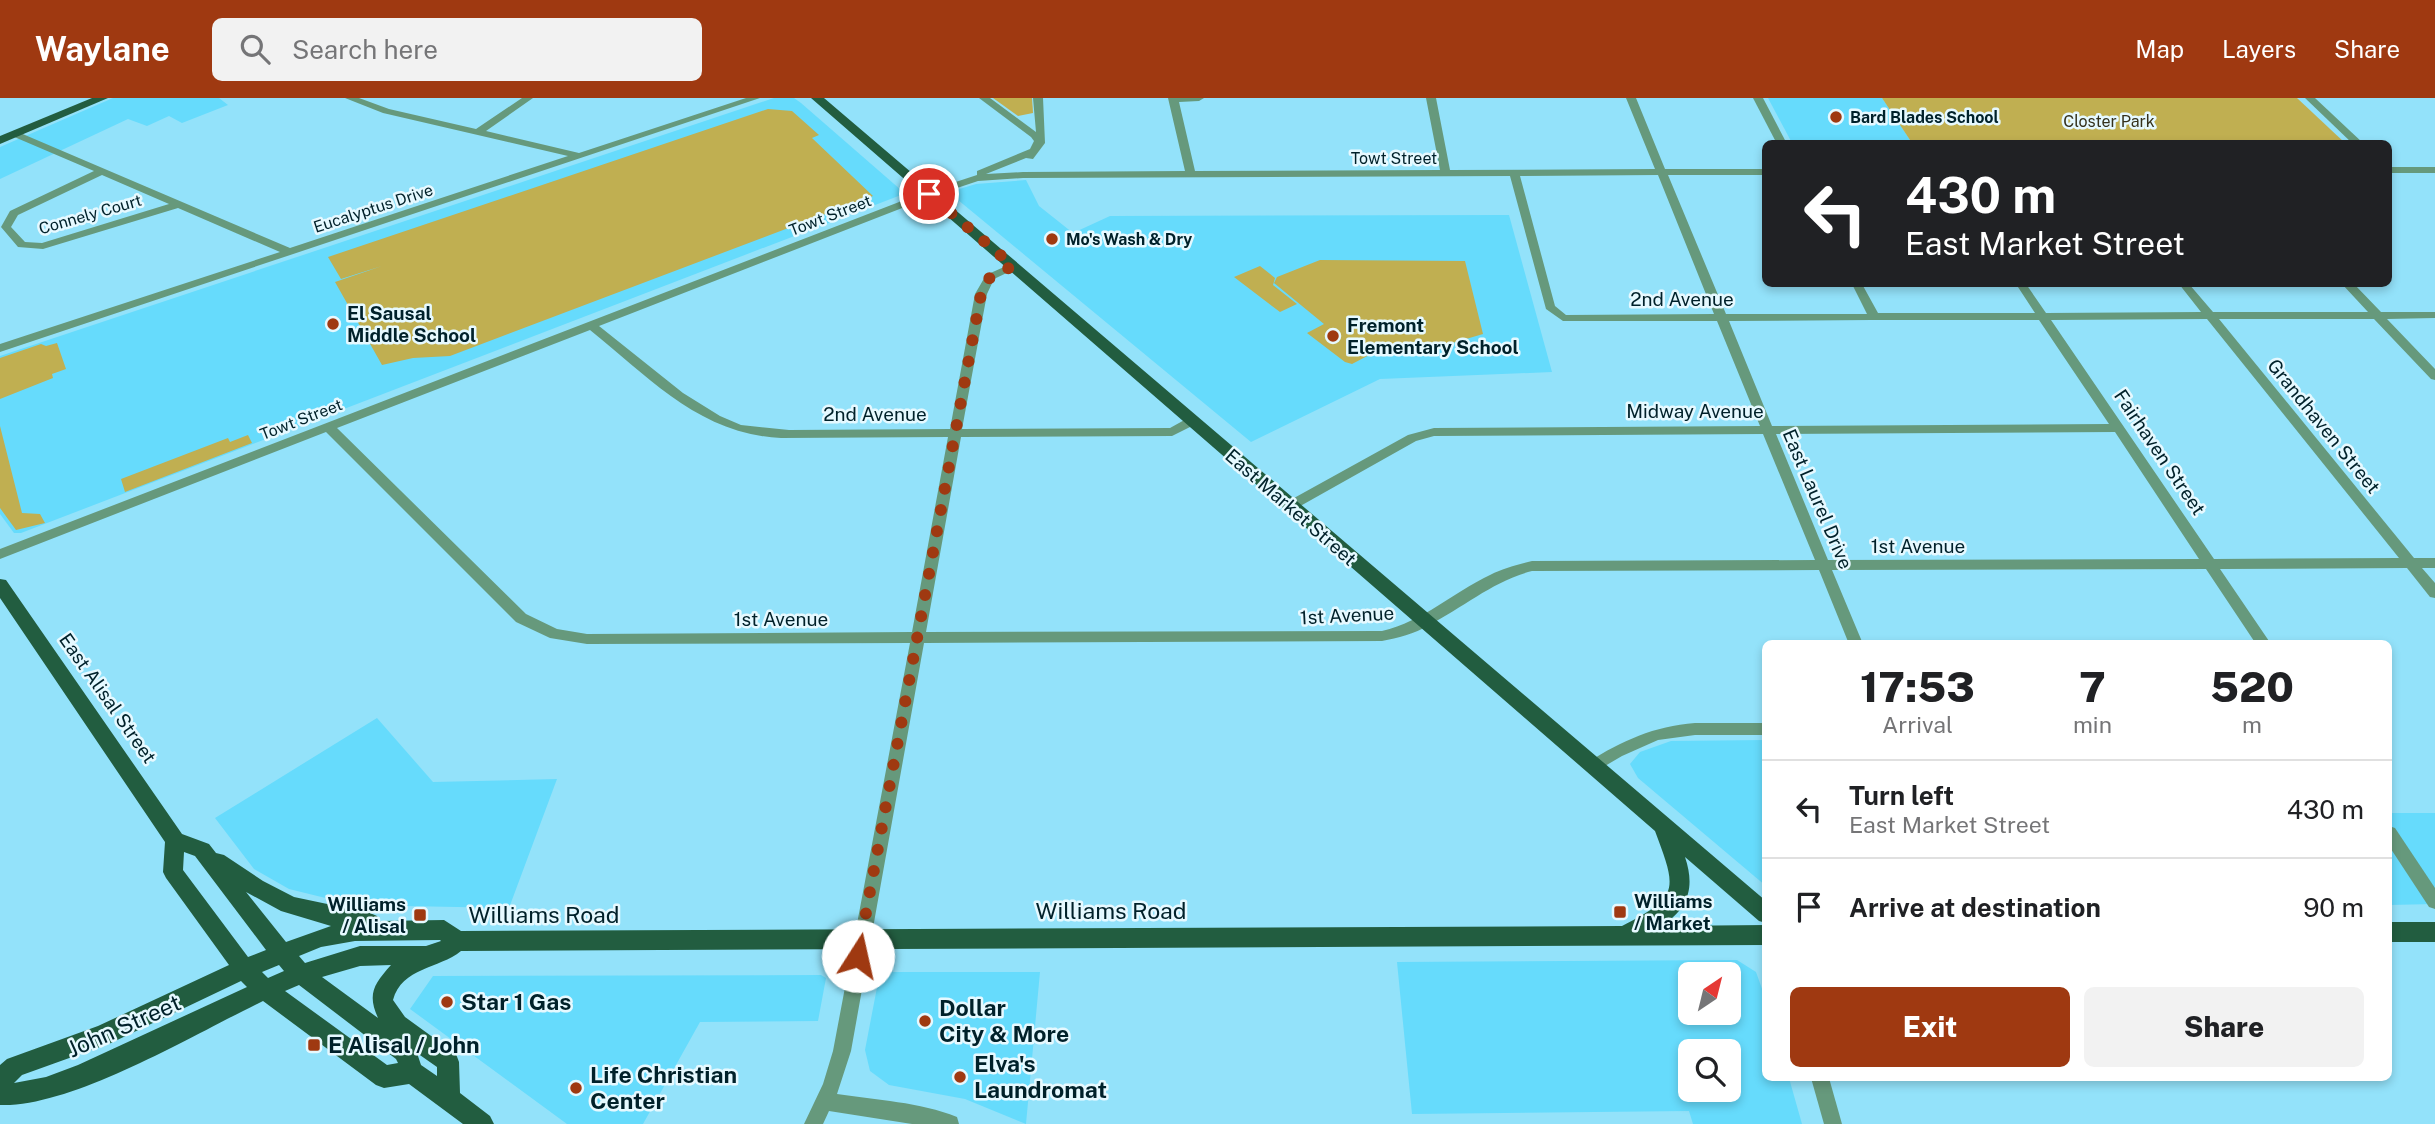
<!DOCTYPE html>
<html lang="en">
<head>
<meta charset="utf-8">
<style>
	:root { --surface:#fff; --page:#f2f2f2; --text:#202124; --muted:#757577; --line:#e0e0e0; --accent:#9f3911 }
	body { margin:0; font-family:"Public Sans",sans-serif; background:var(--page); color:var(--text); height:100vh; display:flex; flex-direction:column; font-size:26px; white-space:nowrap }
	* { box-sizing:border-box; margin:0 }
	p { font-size:23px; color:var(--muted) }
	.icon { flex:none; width:38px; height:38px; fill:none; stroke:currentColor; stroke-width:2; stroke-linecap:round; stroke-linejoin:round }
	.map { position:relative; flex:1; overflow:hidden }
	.panel { position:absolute; left:1762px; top:542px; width:630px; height:441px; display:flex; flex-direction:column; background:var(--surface); border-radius:10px; box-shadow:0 4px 10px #0003 }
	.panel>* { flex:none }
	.top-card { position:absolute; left:1762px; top:42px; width:630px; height:147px; border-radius:10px; box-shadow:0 4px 10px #0003; background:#202124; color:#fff; overflow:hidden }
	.needle { width:46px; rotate:35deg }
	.fabs { position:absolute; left:1678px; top:864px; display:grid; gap:14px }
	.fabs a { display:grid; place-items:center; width:63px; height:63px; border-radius:10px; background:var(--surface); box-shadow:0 4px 10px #0003; font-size:35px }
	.pin { position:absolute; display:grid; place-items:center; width:60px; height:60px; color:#fff; margin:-30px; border:4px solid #fff; border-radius:50%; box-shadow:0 2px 7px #0007 }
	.me { position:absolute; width:77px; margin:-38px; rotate:10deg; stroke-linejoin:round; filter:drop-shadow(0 0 5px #0008) }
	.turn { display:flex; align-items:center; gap:24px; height:147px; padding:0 28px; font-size:32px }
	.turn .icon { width:91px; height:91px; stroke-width:2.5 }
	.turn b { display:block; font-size:49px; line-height:60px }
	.eta { display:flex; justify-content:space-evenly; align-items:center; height:119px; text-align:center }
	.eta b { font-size:42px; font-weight:800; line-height:49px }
	.action { display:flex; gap:14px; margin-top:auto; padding:14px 28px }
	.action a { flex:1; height:80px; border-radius:10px; background:var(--accent); color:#fff; font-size:28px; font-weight:800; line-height:80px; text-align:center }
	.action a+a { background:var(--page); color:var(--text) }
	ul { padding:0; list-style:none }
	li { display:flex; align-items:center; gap:21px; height:98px; padding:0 28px; border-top:2px solid var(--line) }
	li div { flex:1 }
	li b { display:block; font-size:26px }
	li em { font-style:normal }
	header { display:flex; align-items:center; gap:42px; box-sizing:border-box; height:98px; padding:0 35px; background:var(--accent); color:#fff }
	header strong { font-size:33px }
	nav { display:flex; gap:38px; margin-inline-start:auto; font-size:24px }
	.search { width:490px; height:63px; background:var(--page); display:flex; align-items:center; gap:18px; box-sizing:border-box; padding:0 24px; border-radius:10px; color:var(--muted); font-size:26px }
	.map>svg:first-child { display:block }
</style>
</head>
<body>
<header>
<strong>Waylane</strong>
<div class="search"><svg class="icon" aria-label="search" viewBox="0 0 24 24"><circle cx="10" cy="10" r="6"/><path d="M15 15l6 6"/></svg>Search here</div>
<nav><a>Map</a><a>Layers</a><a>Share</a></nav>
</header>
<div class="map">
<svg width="2435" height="1026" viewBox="0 0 2435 1026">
	<rect width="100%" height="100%" fill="#93e2fa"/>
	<g fill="#66dbfc" fill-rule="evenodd">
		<polygon points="113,0 219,0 228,7 182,25 169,18 147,28 128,21 0,81 0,49"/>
		<polygon points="774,0 794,0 801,5 901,92 901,97 21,435 14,435 0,416 0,258"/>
		<polygon points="1768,0 1882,0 1912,45 1792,45"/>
		<polygon points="1026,82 1039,108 1073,135 1110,118 1509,117 1552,274 1380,281 1251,344 952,97 956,92 976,86"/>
		<polygon points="377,620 433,684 557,681 509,810 354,807 289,791 254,771 215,720"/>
		<polygon points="1766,642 1766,788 1638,680 1630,666 1640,654 1671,643"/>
		<polygon points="2389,715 2435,715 2435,806 2389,807"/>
		<path d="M 1737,862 L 1756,874 L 1766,902 L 1766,980 L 1789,980 L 1802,1026 L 1693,1026 L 1689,1013 L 1412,1016 L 1397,864 ZM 1690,877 L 1729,877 L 1729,915 L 1690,915 ZM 1690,954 L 1729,954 L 1729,992 L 1690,992 Z"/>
		<polygon points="887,874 1040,874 1026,1026 965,1001 889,987 870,973 865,952 879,879"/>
		<polygon points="821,877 826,880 818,923 700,924 643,1026 567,1026 410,911 433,878"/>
	</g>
	<g fill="#c0af51">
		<polygon points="993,0 1032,0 1033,15 1018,18"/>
		<polygon points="1882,0 2297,0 2345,45 1912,45"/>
		<polygon points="768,11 792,13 819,37 812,40 873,98 450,258 413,260 382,267 335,184 382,168 341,181 328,159"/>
		<polygon points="1320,162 1465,163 1483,236 1412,257 1375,254 1352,266 1345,264 1307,235 1324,226 1274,185 1277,179"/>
		<polygon points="1260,168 1275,180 1273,187 1297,206 1280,214 1234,179"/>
		<polygon points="57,245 66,271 52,276 53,280 0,301 0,260 41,246 46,248"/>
		<polygon points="0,328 22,415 40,416 45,425 16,432 0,410"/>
		<polygon points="248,337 252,345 125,394 121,381 228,340 230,344"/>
	</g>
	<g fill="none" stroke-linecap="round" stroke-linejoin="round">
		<g fill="#66997c" fill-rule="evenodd">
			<path d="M 345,0 L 359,0 L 389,11 L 476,31 L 522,0 L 533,0 L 486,33 L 579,55 L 746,0 L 760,0 L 0,254 L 0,246 L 280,154 L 178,110 L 43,151 L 18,149 L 1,129 L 10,113 L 94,73 L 12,38 L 12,34 L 18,34 L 290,150 L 568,58 L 383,15 ZM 102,77 L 169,106 L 42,145 L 25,144 L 11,129 L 18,117 Z"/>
			<path d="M 979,0 L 990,0 L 1036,34 L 1033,0 L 1043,0 L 1045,45 L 1033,61 L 1026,60 L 986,76 L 1023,74 L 1185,73 L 1168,0 L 1204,0 L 1199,3 L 1179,4 L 1195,73 L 1440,72 L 1426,0 L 1436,0 L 1450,72 L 1655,71 L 1626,0 L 1636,0 L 1665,71 L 1766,71 L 1766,77 L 1668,77 L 1726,216 L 1867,216 L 1852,186 L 1862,186 L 1878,215 L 2035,215 L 2016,186 L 2026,186 L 2046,215 L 2201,214 L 2179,186 L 2189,186 L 2213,214 L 2368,214 L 2342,186 L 2354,186 L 2381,214 L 2435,214 L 2435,220 L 2387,221 L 2435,271 L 2435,282 L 2431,281 L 2374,221 L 2219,221 L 2414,460 L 2435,460 L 2435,470 L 2422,470 L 2435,485 L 2435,500 L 2430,499 L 2407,470 L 2220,471 L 2271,546 L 2256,546 L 2206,471 L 1832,472 L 1863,546 L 1849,546 L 1819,472 L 1532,473 C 1493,483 1464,509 1429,527 C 1414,536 1398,540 1382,543 L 924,545 L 851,953 L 837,996 C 876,1002 920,1004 957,1019 L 959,1026 L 912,1026 L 829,1013 L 823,1026 L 804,1026 L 823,986 L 833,953 L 910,545 L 587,546 L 550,540 L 516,524 L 326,334 L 0,461 L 0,451 L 925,94 L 977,77 L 977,73 L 1030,51 L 1034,43 L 1031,39 ZM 1658,77 L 1714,216 L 1566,217 L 1555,208 L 1520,78 ZM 1510,78 L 1546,211 L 1563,223 L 1717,223 L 1760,328 L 1434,330 L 1408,337 L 1285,405 L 1283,408 L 1285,411 L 1295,411 L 1416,343 L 1434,338 L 1763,336 L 1815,462 L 1532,463 C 1517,467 1504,470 1490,477 C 1452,495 1424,523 1382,533 L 926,534 L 961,339 L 1172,338 L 1196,326 L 1198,323 L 1196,320 L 1188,320 L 1170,330 L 962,331 L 987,196 L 994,181 L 1017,170 L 1018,168 L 1013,165 L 986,177 L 975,196 L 950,331 L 789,332 L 741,327 L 720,318 L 683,295 L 599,228 L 933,98 L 978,83 L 1023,80 ZM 2207,221 L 2399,460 L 2214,461 L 2051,222 ZM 1871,222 L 2039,222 L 2109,326 L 1772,328 L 1729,223 ZM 590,232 C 650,280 699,336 781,340 L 948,339 L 912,534 L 587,536 L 557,531 L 526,516 L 337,330 ZM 2115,334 L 2199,461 L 1828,462 L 1776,336 Z"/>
			<polygon points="1753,0 1763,0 1787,46 1777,46"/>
			<polygon points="2305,0 2315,0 2364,46 2353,46"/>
			<rect x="2389" y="69" width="46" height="6"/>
			<path d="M 1695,625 L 1766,625 L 1766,637 L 1695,637 L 1658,642 L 1622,658 L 1593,675 L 1588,674 L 1585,669 L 1588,664 C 1622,643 1654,628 1695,625 Z"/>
			<polygon points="2389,728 2395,730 2435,790 2435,811 2429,809 2389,748"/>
			<polygon points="1811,980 1829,980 1842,1026 1824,1026"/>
		</g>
		<g fill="#225d40" fill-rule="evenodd">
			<polygon points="92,0 108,0 0,46 0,38"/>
			<path d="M 811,0 L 824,0 L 1766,803 L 1766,825 L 1759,823 L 1685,759 C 1695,789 1689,810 1662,828 L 1766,827 L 1766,847 L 461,853 C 439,871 402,869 393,902 L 405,919 L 456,956 L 459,964 L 460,995 L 490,1018 L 494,1026 L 463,1026 L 409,986 L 384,990 L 376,987 L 263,903 C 196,935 72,1010 0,1007 L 0,967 L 7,961 L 98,928 L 229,867 L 166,780 L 163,774 L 165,744 L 0,500 L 0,481 L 6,482 L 182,736 L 209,746 L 216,755 L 224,757 L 263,783 L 294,799 L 370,815 L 377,818 L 380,823 L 444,822 L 461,833 L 1622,828 C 1680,798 1677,792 1655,733 ZM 184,754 L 195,758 L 266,852 L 248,859 L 183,772 ZM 246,794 L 281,813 L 331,828 L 286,844 ZM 355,843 L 440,842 L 441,843 L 426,848 L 360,848 L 305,865 L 299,858 L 321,849 ZM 279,867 L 284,873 L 268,880 L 262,874 ZM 391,867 C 374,886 367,896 378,920 L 322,879 L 360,868 ZM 241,883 L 247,889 L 78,967 L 46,979 L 14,985 L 22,977 L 111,945 ZM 299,887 L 396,961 L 398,965 L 387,967 L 285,893 ZM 417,955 L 437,969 L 437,978 L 421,967 Z"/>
			<rect x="2389" y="824" width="46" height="20"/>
		</g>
	</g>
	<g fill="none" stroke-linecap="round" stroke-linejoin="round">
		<polyline stroke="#9f3911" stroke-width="12" stroke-dasharray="0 21.6" points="858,858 981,196 990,179 1013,168 929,96"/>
	</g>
	<g fill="#9f3911" stroke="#e6f9ff" stroke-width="2.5">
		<circle cx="1836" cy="19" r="7"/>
		<circle cx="1052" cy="141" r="7"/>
		<circle cx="333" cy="226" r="7"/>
		<circle cx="1333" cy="238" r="7"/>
		<rect x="1613" y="807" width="14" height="14" rx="3.5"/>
		<rect x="413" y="810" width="14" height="14" rx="3.5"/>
		<circle cx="447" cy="904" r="7"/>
		<circle cx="925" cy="923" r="7"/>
		<rect x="307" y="940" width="14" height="14" rx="3.5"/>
		<circle cx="960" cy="979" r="7"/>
		<circle cx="576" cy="990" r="7"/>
	</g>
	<g text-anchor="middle" stroke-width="5" stroke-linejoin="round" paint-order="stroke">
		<g font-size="16" font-weight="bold" fill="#00212a" stroke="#e6f9ff" text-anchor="start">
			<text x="1850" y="25">Bard Blades School</text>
			<text x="1066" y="147">Mo's Wash &amp; Dry</text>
		</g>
		<g font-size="16" fill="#35311b" stroke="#e6f9ff">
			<text x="2109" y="29">Closter Park</text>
		</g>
		<g font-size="16" fill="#00212a" stroke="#e6f9ff">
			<text x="1394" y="66">Towt Street</text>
			<text transform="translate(373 110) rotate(-18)" y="6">Eucalyptus Drive</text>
			<text transform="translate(90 116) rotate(-16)" y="6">Connely Court</text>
			<text transform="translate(830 117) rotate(-21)" y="6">Towt Street</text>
			<text transform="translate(301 321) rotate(-21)" y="6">Towt Street</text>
		</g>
		<g font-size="19" fill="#00212a" stroke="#e6f9ff">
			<text x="1682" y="208">2nd Avenue</text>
			<text x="1695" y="320">Midway Avenue</text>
			<text x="875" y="323">2nd Avenue</text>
			<text transform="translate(2324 328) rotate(51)" y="7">Grandhaven Street</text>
			<text transform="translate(2160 354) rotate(56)" y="7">Fairhaven Street</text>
			<text transform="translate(1818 401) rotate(67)" y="7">East Laurel Drive</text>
			<text transform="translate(1291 409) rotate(41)" y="7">East Market Street</text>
			<text x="1918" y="455">1st Avenue</text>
			<text transform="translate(1347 517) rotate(-3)" y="7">1st Avenue</text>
			<text x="781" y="528">1st Avenue</text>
			<text transform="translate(108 600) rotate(55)" y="7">East Alisal Street</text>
		</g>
		<g font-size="19" font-weight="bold" fill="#00212a" stroke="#e6f9ff" text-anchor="start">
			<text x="347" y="222">El Sausal<tspan x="347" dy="22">Middle School</tspan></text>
			<text x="1347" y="234">Fremont<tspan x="1347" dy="22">Elementary School</tspan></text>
			<text x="1634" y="810">Williams<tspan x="1634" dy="22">/ Market</tspan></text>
			<text x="406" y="813" text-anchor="end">Williams<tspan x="406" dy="22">/ Alisal</tspan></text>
		</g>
		<g font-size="23" fill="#00212a" stroke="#e6f9ff">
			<text x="1111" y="821">Williams Road</text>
			<text x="544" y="825">Williams Road</text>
			<text transform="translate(124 928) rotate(-24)" y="8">John Street</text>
		</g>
		<g font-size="23" font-weight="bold" fill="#00212a" stroke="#e6f9ff" text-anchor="start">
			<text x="461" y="912">Star 1 Gas</text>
			<text x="939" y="918">Dollar<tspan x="939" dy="26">City &amp; More</tspan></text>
			<text x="328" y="955">E Alisal / John</text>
			<text x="974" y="974">Elva's<tspan x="974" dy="26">Laundromat</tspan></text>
			<text x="590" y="985">Life Christian<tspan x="590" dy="26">Center</tspan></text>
		</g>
	</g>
</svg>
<div class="fabs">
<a><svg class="needle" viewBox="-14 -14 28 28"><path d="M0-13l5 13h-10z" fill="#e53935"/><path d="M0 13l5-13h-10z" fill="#757577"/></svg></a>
<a><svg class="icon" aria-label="search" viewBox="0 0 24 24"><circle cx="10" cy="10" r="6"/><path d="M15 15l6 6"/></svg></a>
</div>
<div class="pin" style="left:929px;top:96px;background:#d93025"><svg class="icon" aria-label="arrive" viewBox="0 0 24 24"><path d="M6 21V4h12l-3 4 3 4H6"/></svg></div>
<svg class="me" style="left:858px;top:858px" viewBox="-20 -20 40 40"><circle r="19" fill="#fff"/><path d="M0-13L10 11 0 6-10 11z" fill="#9f3911"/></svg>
<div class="top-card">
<div class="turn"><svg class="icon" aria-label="left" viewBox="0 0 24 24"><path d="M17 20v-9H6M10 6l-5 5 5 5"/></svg><div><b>430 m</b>East Market Street</div></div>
</div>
<section class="panel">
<div class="eta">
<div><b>17:53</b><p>Arrival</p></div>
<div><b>7</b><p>min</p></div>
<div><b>520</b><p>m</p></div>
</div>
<ul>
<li><svg class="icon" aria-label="left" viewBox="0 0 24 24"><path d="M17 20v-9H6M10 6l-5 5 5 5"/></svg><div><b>Turn left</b><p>East Market Street</p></div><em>430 m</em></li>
<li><svg class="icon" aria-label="arrive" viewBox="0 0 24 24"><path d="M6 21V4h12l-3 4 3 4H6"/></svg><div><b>Arrive at destination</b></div><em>90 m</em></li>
</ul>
<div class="action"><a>Exit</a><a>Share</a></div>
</section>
</div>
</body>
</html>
